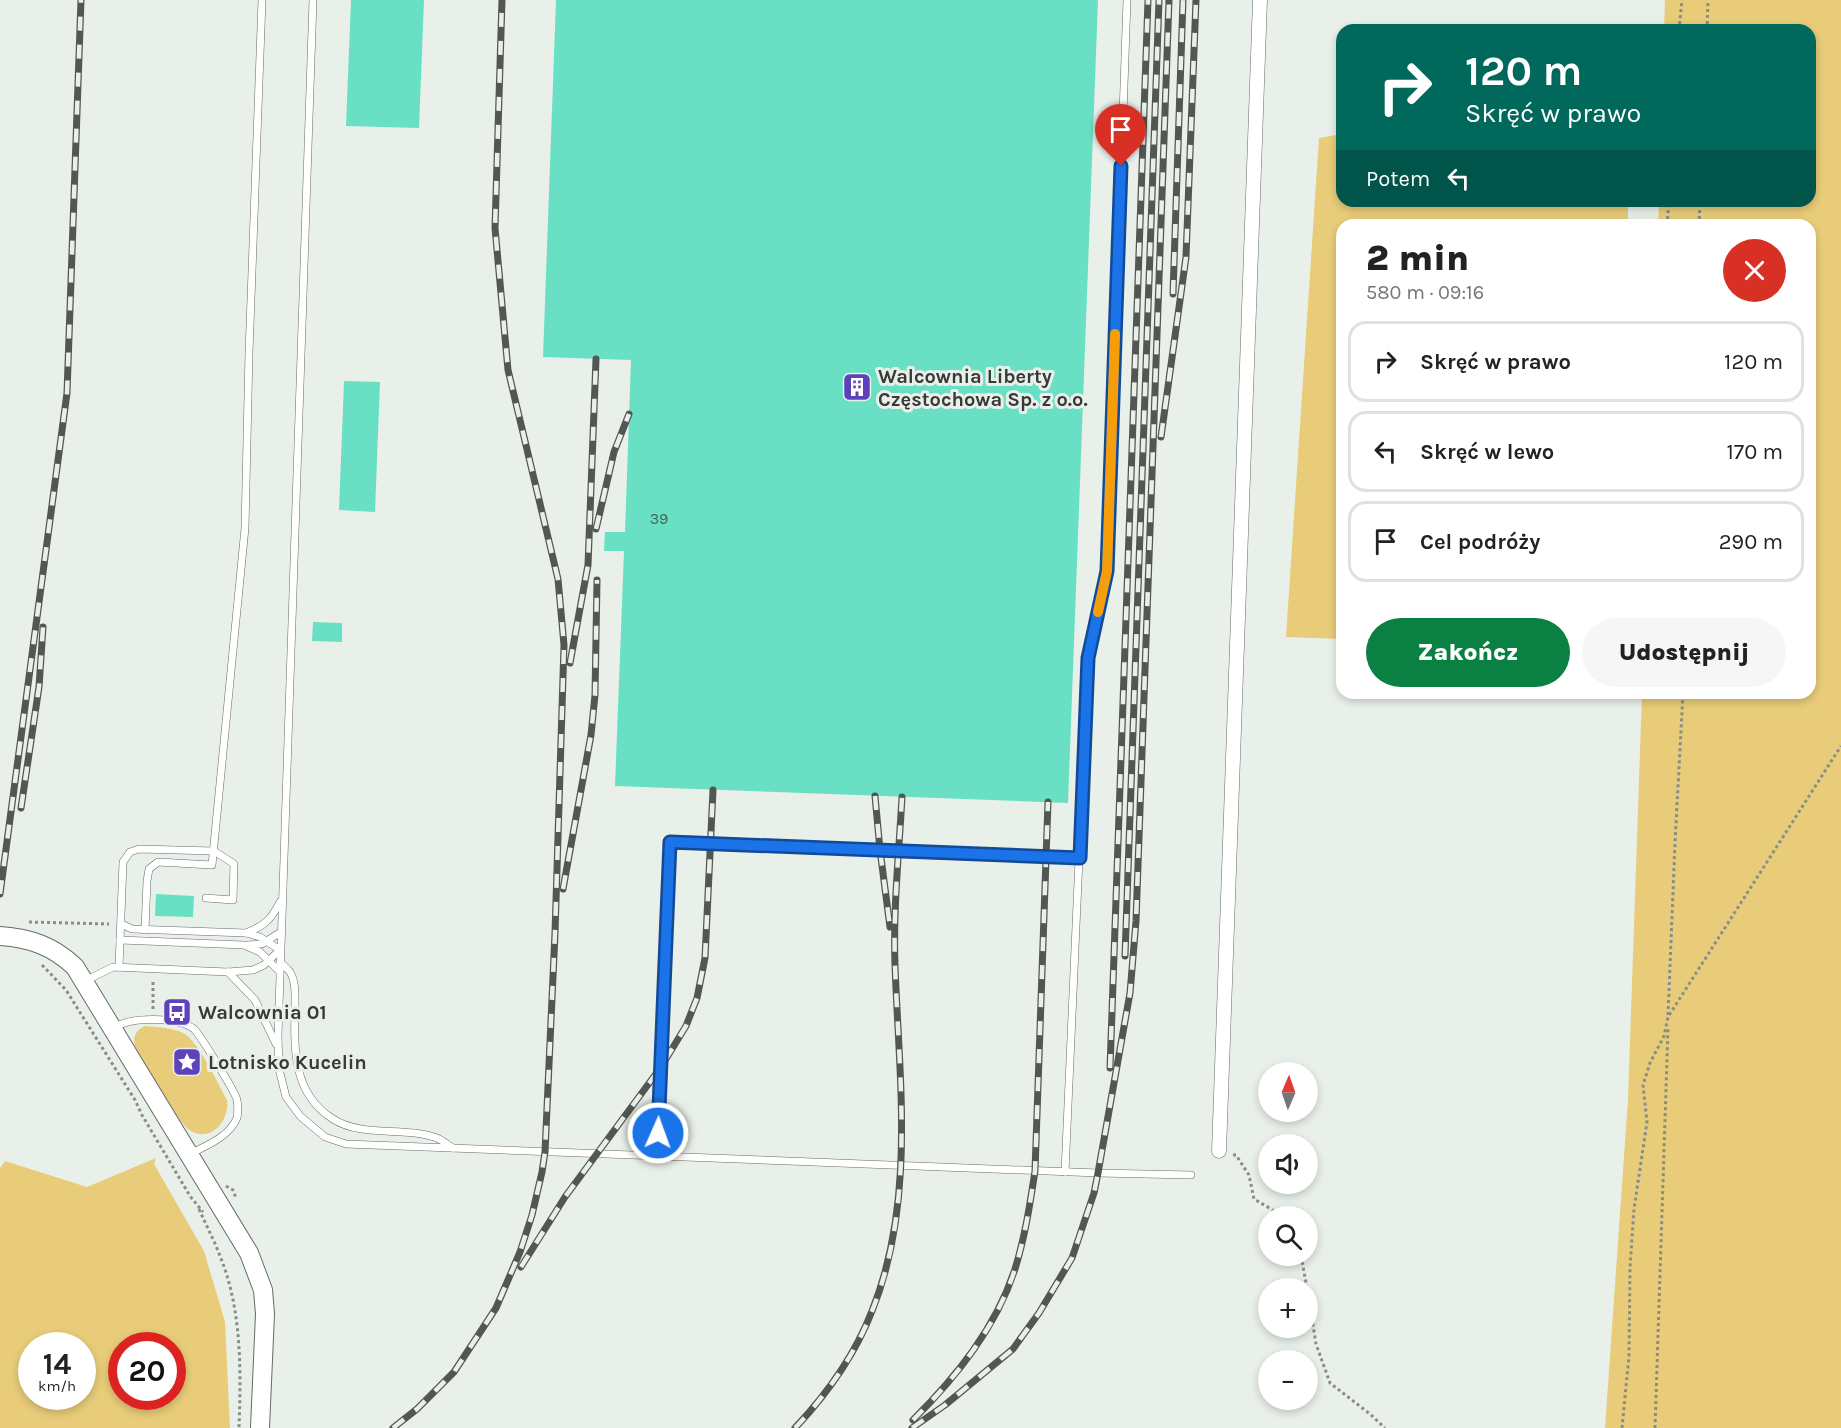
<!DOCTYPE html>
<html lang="pl">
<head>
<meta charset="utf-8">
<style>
	:root { --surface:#fff; --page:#f6f6f6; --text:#222; --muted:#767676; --line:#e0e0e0; --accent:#0b8043 }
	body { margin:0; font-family:Karla,sans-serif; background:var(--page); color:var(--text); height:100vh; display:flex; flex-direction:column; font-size:22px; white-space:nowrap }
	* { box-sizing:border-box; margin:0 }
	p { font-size:20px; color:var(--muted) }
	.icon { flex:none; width:33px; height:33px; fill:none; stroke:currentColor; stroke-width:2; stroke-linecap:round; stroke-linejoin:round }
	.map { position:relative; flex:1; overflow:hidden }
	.details { position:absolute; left:1336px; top:219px; width:480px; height:480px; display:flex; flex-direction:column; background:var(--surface); border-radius:18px; box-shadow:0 3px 9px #0003 }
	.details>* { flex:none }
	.banner { position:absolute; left:1336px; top:24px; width:480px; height:183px; border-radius:18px; box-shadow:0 3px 9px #0003; background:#00695c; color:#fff; overflow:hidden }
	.needle { width:39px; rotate:2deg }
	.buttons { position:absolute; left:1258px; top:1062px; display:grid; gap:12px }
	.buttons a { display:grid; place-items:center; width:60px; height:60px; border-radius:50%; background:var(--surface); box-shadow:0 3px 9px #0003; font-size:30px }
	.speed { position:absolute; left:18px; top:1332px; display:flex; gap:12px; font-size:30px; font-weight:700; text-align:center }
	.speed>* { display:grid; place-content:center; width:78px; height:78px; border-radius:50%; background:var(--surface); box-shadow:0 3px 9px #0003; line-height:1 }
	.speed small { font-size:15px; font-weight:400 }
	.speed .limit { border:9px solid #d22; background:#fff; color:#111 }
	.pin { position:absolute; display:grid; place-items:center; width:51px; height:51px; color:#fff; margin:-62px -26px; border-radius:50% 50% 50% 0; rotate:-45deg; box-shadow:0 0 6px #0007 }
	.pin .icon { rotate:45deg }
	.me { position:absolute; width:66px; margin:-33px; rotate:2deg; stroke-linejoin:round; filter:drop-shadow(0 0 4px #0008) }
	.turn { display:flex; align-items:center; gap:21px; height:126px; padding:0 30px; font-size:27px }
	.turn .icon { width:78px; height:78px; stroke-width:2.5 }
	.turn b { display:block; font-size:42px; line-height:51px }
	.then { display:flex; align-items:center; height:57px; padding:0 30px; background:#0003; gap:12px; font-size:22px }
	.round { display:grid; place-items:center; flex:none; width:63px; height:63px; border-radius:32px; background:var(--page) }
	.headline { display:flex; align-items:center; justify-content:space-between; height:102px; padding:0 30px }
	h1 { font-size:36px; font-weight:800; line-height:45px }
	.action { display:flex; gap:12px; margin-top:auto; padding:12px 30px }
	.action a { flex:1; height:69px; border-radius:36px; background:var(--accent); color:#fff; font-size:24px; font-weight:800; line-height:69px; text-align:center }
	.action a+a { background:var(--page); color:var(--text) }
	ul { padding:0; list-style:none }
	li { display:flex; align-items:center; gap:18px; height:81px; margin:0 12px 9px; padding:0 18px; border:3px solid var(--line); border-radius:18px }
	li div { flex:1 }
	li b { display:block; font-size:22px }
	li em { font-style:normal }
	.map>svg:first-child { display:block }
</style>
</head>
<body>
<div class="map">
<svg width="1841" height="1428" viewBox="0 0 1841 1428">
	<rect width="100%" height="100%" fill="#e9f0ea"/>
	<g fill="#e8cc79" fill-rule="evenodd">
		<polygon points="1665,0 1841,0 1841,1428 1605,1428 1628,1099 1642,693 1810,693 1810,225 1658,225 1659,201 1810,201 1810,30 1664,30"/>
		<polygon points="1342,134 1342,201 1628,201 1628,225 1342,225 1342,639 1286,637 1319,138"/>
		<path d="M 145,1026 C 157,1027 173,1028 183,1033 C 198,1040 218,1084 227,1100 C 230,1120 211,1143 191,1131 C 177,1123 145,1063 135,1046 C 132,1037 137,1029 145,1026 Z"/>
		<path d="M 156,1158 L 154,1164 L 204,1251 L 225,1322 L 230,1428 L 0,1428 L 0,1168 L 5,1161 L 87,1187 ZM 32,1346 L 82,1346 L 82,1396 L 32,1396 ZM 122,1346 L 172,1346 L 172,1396 L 122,1396 Z"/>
	</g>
	<g fill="#69e0c3">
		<polygon points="351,0 424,0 419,128 346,126"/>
		<polygon points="556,0 1098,0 1068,803 615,786 624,551 604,551 605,532 625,532 631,360 543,357"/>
		<polygon points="344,381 380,382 375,512 339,510"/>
		<polygon points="313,622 342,623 342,642 312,641"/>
		<polygon points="156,894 194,896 193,917 155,916"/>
	</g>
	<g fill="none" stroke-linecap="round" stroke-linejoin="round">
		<g stroke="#656b65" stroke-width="8">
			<g id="service">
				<polyline points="313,0 278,1036 279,1069 286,1097 300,1116 325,1137 346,1144 1098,1173 1191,1175"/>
				<path d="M 121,924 L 132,929 L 246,933 C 264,926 271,920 280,902"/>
				<polyline points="145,930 147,881 149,869 158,862 212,865 245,528 249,353 262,0"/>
				<polyline points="120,940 244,945 260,952 279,971"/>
				<polyline points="247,945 262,944 281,932"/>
				<path d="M 280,962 C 283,965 287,968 290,972 C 296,982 295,996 295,1008 C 294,1050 293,1094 333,1119 C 363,1138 404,1126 437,1138 C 442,1140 448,1145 453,1148"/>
				<polyline points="119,967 123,862 130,852 139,849 214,851 234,864 233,900 206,898"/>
				<polyline points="228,972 255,1000 276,1044"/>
				<polyline points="85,981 113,967 228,972 253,970 264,965 280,950 260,937 246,933"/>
				<path d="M 114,1028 C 131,1016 178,1017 194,1029 C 200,1035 235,1091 237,1100 C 238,1104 238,1114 237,1118 C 229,1137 207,1145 190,1154"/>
				<polyline points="657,1156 670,842 1080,857"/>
				<polyline points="1065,1172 1088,658 1107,571 1127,0"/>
			</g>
		</g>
		<g stroke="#656b65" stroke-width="15">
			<polyline id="minor" points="1219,1151 1260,0"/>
		</g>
		<g stroke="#656b65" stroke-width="20">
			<path id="tertiary" d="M 0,936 C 30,938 53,946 75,967 L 249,1253 L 263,1290 L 265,1314 L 260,1428"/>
		</g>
		<g stroke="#888d88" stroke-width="3" stroke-dasharray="3 3" stroke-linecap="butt">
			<polyline points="1679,30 1682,0"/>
			<polyline points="1707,30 1708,0"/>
			<polyline points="1667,225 1669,201"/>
			<polyline points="1699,225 1700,201"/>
			<polyline points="29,922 109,924"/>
			<polyline points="42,965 66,990 135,1100 142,1115 190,1196 203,1212"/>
			<polyline points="153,1009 153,980"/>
			<polyline points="1668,1015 1675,843 1683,693"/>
			<polyline points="1233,1155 1236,1155 1249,1175 1254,1199 1283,1216"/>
			<polyline points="226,1186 233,1190 236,1198"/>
			<path d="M 199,1209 C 206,1225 214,1240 220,1256 C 242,1310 241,1370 239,1428"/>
			<polyline points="1301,1256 1307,1288"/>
			<polyline points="1308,1294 1316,1344 1330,1383 1370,1414 1385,1428"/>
			<polyline points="1622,1428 1629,1356 1630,1268 1634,1209 1647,1122 1643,1085 1650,1063 1664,1036 1668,1017 1841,746"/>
			<polyline points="1655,1428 1668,1028"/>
		</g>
		<use href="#service" stroke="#fff" stroke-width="7"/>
		<use href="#minor" stroke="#fff" stroke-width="14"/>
		<use href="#tertiary" stroke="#fff" stroke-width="18"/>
		<g stroke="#535753" stroke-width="7">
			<g id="rail">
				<polyline points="1173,294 1183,0"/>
				<polyline points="1161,437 1186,257 1196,0"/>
				<polyline points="596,529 614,452 629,414"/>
				<polyline points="570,663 588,565 596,359"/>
				<polyline points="875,796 880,850 890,927"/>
				<polyline points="21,808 39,687 43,627"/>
				<polyline points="563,889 591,735 595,695 597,580"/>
				<polyline points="0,894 67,393 81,0"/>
				<polyline points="1125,956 1159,0"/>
				<polyline points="1110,1068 1148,0"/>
				<polyline points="521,1267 565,1197 661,1067 686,1026 697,998 705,958 713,790"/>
				<path d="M 913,1420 C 956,1377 996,1328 1015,1269 C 1025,1237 1030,1204 1035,1171 L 1048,802"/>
				<polyline points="393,1428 417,1409 454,1372 496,1308 520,1252 532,1215 542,1172 545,1152 555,933 564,645 558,579 508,370 495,228 502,0"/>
				<path d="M 795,1428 C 827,1394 855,1355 872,1311 C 916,1202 899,1079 895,965 C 893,910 899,852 902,797"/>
				<polyline points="912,1428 945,1405 1013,1349 1039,1313 1072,1258 1094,1193 1098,1173 1130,993 1136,921 1169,0"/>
			</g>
		</g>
		<use href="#rail" stroke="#e9f0ea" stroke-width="4.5" stroke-dasharray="14" stroke-linecap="butt"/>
	</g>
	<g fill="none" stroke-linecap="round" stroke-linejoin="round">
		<g stroke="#114b97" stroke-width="15">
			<polyline id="route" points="658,1133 670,842 1080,858 1088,658 1107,571 1121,166"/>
		</g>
		<use href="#route" stroke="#1a73e8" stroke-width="10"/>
		<polyline stroke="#f59e0b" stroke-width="10" points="1098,612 1107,571 1115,334"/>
	</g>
	<defs>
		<g id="building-square" transform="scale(1.5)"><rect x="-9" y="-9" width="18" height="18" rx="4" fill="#5c43bb" stroke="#e9f0ea"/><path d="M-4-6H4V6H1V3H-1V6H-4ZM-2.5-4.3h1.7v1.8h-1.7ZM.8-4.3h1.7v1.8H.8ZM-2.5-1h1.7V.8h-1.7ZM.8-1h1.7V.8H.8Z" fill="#fff"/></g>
		<g id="bus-square" transform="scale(1.5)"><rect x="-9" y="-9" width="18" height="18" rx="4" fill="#5c43bb" stroke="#e9f0ea"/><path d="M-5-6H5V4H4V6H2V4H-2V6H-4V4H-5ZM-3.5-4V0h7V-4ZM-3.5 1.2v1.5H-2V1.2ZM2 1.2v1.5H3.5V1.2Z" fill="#fff"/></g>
		<g id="sight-square" transform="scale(1.5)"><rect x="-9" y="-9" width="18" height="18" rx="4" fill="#5c43bb" stroke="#e9f0ea"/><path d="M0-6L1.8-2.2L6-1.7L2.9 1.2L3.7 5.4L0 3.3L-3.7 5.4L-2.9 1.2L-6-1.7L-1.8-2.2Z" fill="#fff"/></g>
	</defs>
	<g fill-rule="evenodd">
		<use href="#building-square" x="857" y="387"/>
		<use href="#bus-square" x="177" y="1012"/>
		<use href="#sight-square" x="187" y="1062"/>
	</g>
	<g text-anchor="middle" stroke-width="6" stroke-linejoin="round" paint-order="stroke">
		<g font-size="16" fill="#44645a">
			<text x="659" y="524">39</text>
		</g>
		<g font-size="20" font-weight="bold" fill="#373a37" stroke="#e9f0ea" text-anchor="start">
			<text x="878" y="383">Walcownia Liberty<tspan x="878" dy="23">Częstochowa Sp. z o.o.</tspan></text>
			<text x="198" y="1019">Walcownia 01</text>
			<text x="208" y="1069">Lotnisko Kucelin</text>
		</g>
	</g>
</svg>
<div class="buttons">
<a><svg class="needle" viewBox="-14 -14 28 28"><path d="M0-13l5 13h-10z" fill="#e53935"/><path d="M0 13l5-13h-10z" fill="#767676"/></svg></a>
<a><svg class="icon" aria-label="sound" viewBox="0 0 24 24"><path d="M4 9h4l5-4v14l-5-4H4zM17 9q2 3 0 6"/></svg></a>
<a><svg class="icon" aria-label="search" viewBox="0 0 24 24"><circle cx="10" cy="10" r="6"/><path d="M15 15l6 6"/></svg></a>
<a>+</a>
<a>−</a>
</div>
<div class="speed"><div>14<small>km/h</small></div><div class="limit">20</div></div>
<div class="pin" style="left:1121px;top:166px;background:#d93025"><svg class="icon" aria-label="arrive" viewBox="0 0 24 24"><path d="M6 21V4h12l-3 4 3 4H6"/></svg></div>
<svg class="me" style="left:658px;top:1133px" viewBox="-20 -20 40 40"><circle r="17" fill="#1a73e8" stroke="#fff" stroke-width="3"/><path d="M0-11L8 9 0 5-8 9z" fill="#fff"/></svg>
<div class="banner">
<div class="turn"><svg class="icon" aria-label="right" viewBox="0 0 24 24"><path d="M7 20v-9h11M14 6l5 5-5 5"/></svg><div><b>120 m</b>Skręć w prawo</div></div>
<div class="then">Potem<svg class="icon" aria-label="left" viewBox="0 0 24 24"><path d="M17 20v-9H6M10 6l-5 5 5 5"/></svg></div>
</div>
<section class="details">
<div class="headline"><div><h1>2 min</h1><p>580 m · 09:16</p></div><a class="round" style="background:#d93025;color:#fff"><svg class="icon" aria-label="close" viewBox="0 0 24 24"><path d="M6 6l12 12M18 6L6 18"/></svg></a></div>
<ul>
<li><svg class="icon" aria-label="right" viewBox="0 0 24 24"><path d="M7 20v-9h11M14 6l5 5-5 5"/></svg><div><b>Skręć w prawo</b></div><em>120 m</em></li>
<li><svg class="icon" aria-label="left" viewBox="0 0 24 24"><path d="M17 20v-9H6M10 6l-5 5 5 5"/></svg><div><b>Skręć w lewo</b></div><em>170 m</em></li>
<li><svg class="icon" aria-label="arrive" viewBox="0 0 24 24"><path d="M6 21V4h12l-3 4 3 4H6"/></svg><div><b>Cel podróży</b></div><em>290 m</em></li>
</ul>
<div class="action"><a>Zakończ</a><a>Udostępnij</a></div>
</section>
</div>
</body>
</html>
